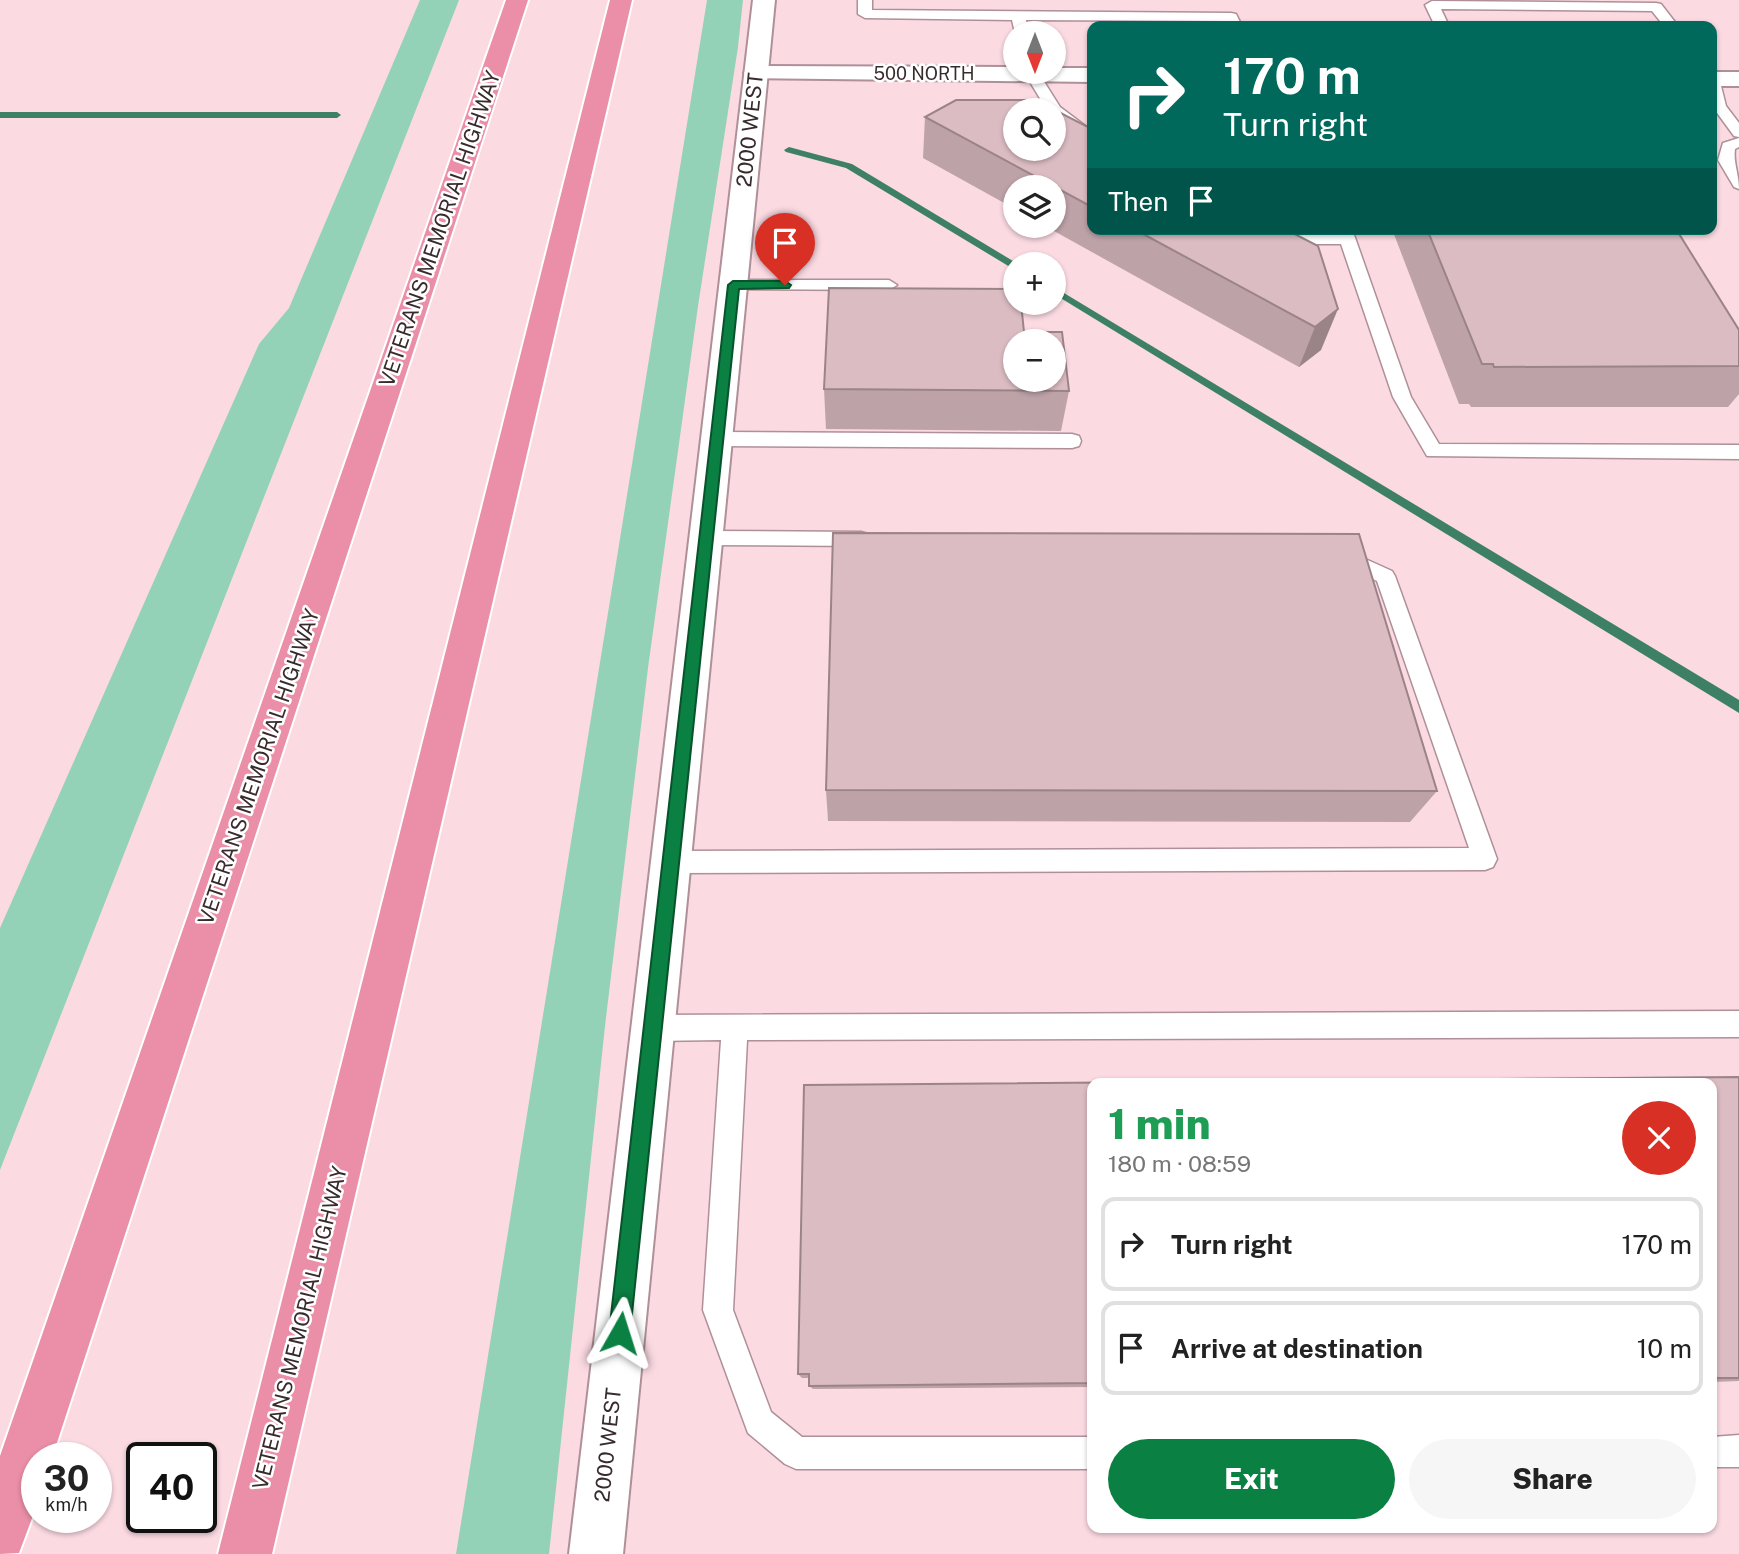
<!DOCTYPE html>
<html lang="en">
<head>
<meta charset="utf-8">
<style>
	:root { --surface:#fff; --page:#f6f6f6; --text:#222; --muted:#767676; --line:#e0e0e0; --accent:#0b8043 }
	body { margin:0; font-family:"Public Sans",sans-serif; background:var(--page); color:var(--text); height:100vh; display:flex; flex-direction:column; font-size:26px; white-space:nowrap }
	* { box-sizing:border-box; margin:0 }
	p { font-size:23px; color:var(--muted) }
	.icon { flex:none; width:38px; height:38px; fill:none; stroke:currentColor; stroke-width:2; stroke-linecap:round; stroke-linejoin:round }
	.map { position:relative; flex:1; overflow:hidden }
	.drawer { position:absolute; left:1087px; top:1078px; width:630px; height:455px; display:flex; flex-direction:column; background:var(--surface); border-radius:14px; box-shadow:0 2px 5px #0004 }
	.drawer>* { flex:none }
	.top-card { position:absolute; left:1087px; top:21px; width:630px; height:214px; border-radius:14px; box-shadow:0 2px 5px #0004; background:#00695c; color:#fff; overflow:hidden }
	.needle { width:46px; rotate:180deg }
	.buttons { position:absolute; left:1003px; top:21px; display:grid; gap:14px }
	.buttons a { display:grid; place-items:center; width:63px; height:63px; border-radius:50%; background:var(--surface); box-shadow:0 2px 5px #0004; font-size:35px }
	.speed { position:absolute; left:21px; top:1442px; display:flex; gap:14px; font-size:35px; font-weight:700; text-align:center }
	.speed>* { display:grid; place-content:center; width:91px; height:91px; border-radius:50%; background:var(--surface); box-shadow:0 2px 5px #0004; line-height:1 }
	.speed small { font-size:18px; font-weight:400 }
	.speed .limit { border:4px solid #111; border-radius:10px; background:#fff; color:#111 }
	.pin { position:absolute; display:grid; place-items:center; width:60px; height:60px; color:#fff; margin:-72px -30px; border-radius:50% 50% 50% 0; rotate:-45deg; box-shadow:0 0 7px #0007 }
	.pin .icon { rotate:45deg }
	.me { position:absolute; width:77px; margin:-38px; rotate:6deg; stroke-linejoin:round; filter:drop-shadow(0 0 5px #0008) }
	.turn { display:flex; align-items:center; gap:24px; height:147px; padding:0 21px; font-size:32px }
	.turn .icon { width:91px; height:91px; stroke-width:2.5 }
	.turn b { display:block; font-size:49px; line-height:60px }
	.then { display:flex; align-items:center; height:66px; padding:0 21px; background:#0003; gap:14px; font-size:26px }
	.round { display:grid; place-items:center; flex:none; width:74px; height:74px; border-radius:37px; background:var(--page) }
	.summary { display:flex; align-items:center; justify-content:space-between; height:119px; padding:0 21px }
	h1 { font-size:42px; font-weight:800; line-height:52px; color:#1e9e55 }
	.action { display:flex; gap:14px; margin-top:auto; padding:14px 21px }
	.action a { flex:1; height:80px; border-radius:42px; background:var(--accent); color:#fff; font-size:28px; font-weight:800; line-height:80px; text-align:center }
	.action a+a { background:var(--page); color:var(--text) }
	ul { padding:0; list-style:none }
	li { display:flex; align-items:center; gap:21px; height:94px; margin:0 14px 10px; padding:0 7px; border:4px solid var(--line); border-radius:14px }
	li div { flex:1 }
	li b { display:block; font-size:26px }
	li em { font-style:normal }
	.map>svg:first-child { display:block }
</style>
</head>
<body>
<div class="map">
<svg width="1739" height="1554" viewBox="0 0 1739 1554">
	<rect width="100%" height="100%" fill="#fbdae2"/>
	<g fill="#93d2b6">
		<polygon points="420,0 459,0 0,1170 0,928 259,344 289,308"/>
		<polygon points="707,0 743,0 738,47 698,306 648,668 605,1026 549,1554 456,1554"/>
	</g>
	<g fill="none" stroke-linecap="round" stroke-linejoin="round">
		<g fill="#3e8066" fill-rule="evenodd">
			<polygon points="0,112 337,112 341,115 337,118 0,118"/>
			<polygon points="789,147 852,164 1018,264 1015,264 1015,270 846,168 786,152 784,150"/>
			<polygon points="1054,287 1739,700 1739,713 1054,294"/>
		</g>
		<g stroke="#af9098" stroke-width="3">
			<g id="lane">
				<polygon points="858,0 872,0 872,10 1231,13 1236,14 1242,26 1228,26 1226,21 1026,20 1029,33 1015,33 1012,20 865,18 858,14"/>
				<polygon points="1432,1 1656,3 1661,4 1678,26 1664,26 1652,11 1441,9 1449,26 1435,26 1425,5"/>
				<polygon points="1024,72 1038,72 1060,107 1092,131 1092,141 1076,134 1054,117 1054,110 1047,110"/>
				<polygon points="1712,74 1719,78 1726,106 1739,123 1739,137 1734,136 1712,106"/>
				<path d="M 1739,138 L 1739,147 L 1735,149 C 1733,162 1739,174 1739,189 L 1734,187 L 1718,160 L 1723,143 Z"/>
				<polygon points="1266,229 1289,229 1300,234 1338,234 1336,229 1352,229 1411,397 1439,444 1739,445 1739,459 1427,456 1393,397 1341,244 1298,244"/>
				<polygon points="733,280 889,280 897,285 889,290 727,289 725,285 727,281"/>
				<polygon points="717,432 1072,434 1079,436 1081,441 1079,446 1072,448 717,446 710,444 708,439 710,434"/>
				<polygon points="707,531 861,532 868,534 871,539 868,544 861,546 707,545 700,543 697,538 700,533"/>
				<polygon points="1341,548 1392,571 1395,576 1497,859 1493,867 1485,870 669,873 661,870 657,862 661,854 669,851 1469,848 1377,581 1334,561 1331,556 1334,551"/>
				<polygon points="1739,1011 1739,1037 747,1040 733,1310 771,1412 802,1437 1092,1437 1092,1469 796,1469 785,1464 748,1433 703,1310 721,1040 652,1041 643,1037 639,1028 643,1019 652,1015"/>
				<polygon points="1739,1435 1739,1467 1712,1467 1712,1437"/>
			</g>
		</g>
		<g stroke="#af9098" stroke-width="4">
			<g id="street">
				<polygon points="756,66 1015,67 1015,72 1054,72 1054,68 1092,68 1092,82 748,78 744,73 748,68"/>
				<rect x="1712" y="72" width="27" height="14"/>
			</g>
		</g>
		<g stroke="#af9098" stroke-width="4">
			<polygon id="secondary" points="753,0 775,0 623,1554 569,1554"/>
		</g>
		<g stroke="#fff" stroke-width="4">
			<g id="highway">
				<polygon points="506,0 528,0 52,1458 37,1458 37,1505 19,1553 0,1554 0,1456"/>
				<polygon points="610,0 632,0 272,1554 218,1554"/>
			</g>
		</g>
		<use href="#lane" fill="#fff" fill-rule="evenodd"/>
		<use href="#street" fill="#fff" fill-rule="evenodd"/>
		<use href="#secondary" fill="#fff" fill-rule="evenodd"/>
		<use href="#highway" fill="#eb8ea8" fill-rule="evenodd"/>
	</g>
	<g fill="#bda2a8">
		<polygon points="925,117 1092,129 1092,229 1285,229 1318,246 1321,350 1299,367 1045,226 1054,226 1054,187 1015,187 1015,209 923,158"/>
		<polygon points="1392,229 1676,229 1739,330 1739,394 1728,407 1471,407 1469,404 1459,404"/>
		<polygon points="1024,332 1069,391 1061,431 826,429 824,389"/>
		<polygon points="826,790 1437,791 1410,822 828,821"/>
		<polygon points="1739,1077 1739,1381 1712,1382 1712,1083 1092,1083 1092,1387 813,1389 809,1386 809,1378 802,1378 798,1374 804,1085"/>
	</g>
	<polygon fill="#9a8488" points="1338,309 1321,350 1299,367 1315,327"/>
	<g fill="#dcbcc3" stroke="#9a8488" stroke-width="2" fill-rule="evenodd">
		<path d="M 956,100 L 1030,100 L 1045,105 L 1092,129 L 1092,207 L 925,117 ZM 1015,110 L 1054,110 L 1054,149 L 1015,149 Z"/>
		<polygon points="1134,229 1285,229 1318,246 1338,309 1315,327"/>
		<polygon points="1427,229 1676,229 1739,330 1739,366 1494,367 1493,364 1482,364"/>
		<path d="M 829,288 L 1015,289 L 1015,303 L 1021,303 L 1024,332 L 1062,332 L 1069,391 L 824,389 ZM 1015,341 L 1054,341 L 1054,380 L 1015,380 Z"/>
		<polygon points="833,533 1359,534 1437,791 826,790"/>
		<polygon points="1739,1077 1739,1378 1712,1378 1712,1083 1092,1083 1092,1383 809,1386 809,1374 798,1374 804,1085"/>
	</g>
	<polygon fill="#0b8043" stroke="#07532c" stroke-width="2" points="785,281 791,285 789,288 739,289 630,1333 627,1340 620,1343 612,1340 609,1333 728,285 733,281"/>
	<g text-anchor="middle" stroke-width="5" stroke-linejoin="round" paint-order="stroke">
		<g font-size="18" fill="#382b2e" stroke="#fff">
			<text x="924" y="80">500 NORTH</text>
		</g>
		<g font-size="21" fill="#382b2e" stroke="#fff">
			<text transform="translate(750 130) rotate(-84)" y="7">2000 WEST</text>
			<text transform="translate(440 229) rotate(-71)" y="7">VETERANS MEMORIAL HIGHWAY</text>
			<text transform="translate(259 767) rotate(-71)" y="7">VETERANS MEMORIAL HIGHWAY</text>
			<text transform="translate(300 1328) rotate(-76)" y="7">VETERANS MEMORIAL HIGHWAY</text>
			<text transform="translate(608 1445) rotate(-84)" y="7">2000 WEST</text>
		</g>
	</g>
</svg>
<div class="buttons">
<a><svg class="needle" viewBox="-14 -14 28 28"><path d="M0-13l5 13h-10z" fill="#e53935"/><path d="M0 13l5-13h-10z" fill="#767676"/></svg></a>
<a><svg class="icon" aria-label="search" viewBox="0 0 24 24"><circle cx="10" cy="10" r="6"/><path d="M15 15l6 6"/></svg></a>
<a><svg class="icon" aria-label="layers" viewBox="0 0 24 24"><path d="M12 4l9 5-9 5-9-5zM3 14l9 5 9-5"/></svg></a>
<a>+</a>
<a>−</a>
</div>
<div class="speed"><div>30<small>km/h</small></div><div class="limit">40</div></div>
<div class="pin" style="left:785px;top:285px;background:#d93025"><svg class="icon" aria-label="arrive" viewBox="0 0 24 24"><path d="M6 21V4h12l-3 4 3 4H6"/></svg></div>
<svg class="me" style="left:620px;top:1333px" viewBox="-20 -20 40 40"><path d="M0-17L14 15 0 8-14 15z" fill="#0b8043" stroke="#fff" stroke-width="4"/></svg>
<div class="top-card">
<div class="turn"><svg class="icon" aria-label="right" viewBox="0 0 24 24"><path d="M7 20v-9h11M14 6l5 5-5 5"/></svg><div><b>170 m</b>Turn right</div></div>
<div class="then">Then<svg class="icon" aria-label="arrive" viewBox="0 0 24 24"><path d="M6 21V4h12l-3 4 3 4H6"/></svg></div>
</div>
<section class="drawer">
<div class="summary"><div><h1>1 min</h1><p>180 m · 08:59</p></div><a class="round" style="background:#d93025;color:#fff"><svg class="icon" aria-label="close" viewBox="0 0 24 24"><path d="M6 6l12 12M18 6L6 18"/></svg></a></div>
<ul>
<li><svg class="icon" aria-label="right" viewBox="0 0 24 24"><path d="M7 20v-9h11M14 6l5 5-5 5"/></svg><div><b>Turn right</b></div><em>170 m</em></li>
<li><svg class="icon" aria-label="arrive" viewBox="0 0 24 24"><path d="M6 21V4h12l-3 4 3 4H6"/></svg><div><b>Arrive at destination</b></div><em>10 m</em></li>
</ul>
<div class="action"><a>Exit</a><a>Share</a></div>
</section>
</div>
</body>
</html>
